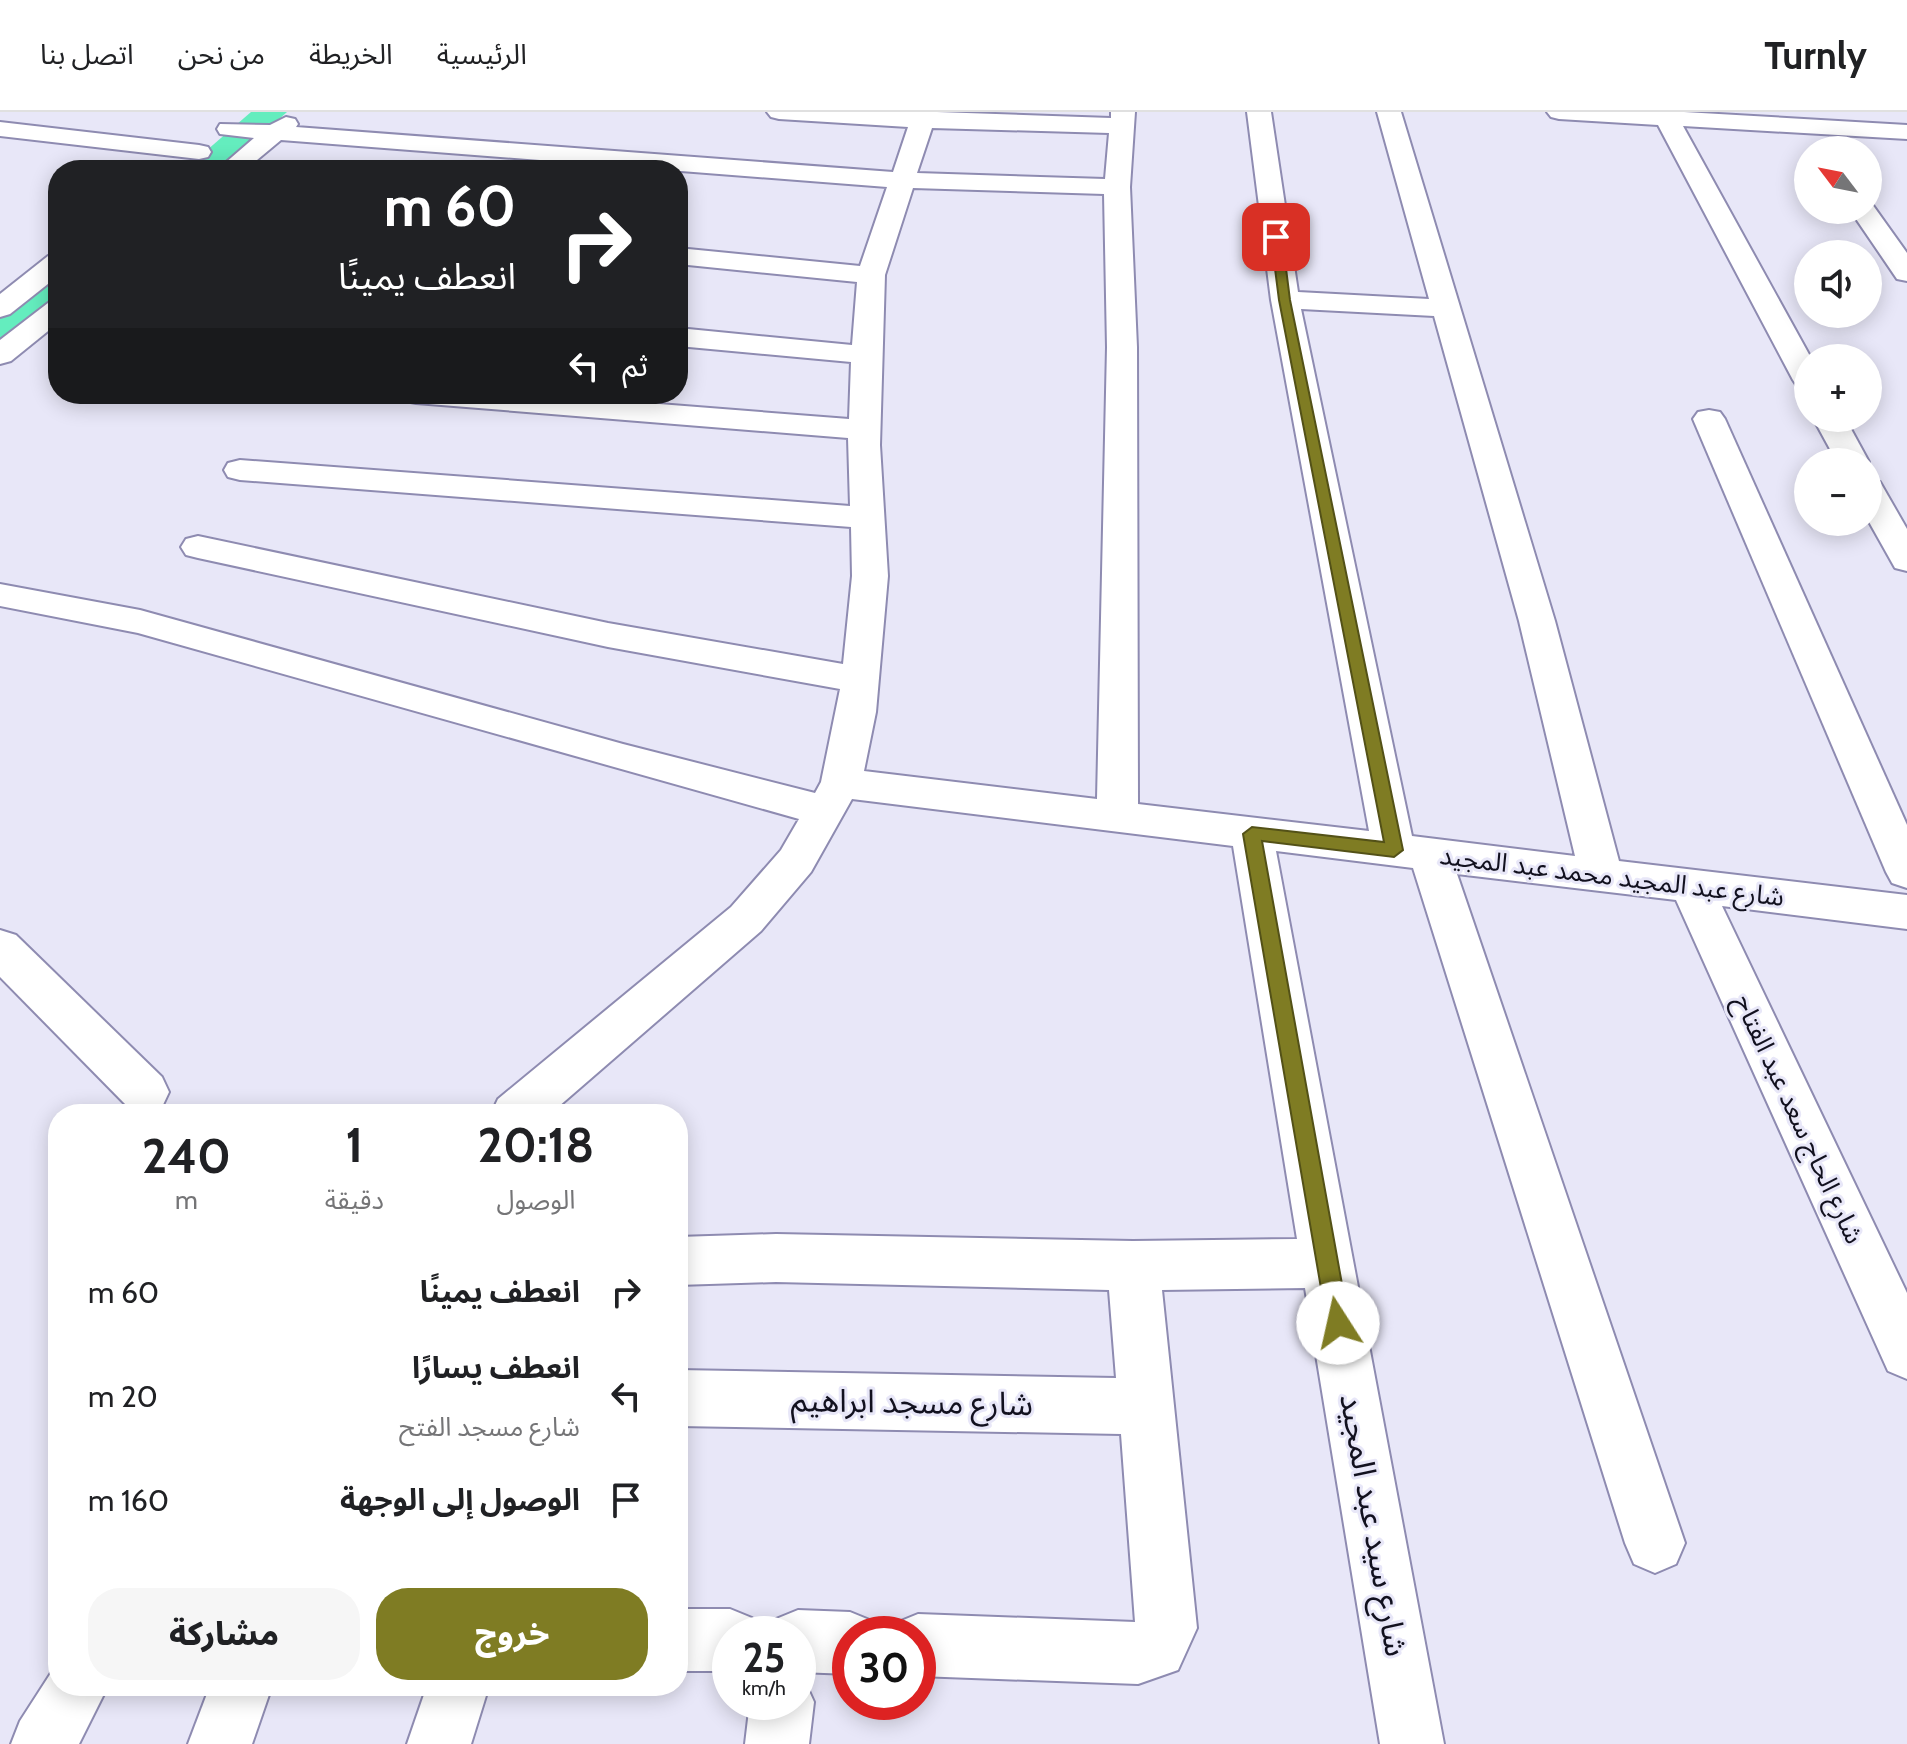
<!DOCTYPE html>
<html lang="ar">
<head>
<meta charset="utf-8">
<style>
	:root { --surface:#fff; --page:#f6f6f6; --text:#202124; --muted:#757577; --line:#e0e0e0; --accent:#7f7c23 }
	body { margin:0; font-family:Cabin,"Noto Sans Arabic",sans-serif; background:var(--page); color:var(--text); direction:rtl; height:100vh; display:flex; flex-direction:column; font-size:30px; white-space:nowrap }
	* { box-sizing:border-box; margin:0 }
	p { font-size:26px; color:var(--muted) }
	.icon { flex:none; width:44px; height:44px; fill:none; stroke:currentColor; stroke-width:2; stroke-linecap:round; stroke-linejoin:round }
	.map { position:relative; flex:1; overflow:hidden; direction:ltr }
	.side { position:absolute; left:48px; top:992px; width:640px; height:592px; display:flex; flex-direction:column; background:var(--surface); border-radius:32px; box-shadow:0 4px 20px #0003; direction:rtl }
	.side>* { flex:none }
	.hud { position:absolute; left:48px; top:48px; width:640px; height:244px; border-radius:32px; box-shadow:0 4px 20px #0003; direction:rtl; background:#202124; color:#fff; overflow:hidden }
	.needle { width:52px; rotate:302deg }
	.buttons { position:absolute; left:1794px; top:24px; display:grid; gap:16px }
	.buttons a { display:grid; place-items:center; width:88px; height:88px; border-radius:50%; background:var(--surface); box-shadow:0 4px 20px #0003; font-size:40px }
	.speed { position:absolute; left:712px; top:1504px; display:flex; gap:16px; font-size:40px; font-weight:700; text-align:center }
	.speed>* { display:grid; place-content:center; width:104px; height:104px; border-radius:50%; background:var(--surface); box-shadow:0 4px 20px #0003; line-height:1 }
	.speed small { font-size:20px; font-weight:400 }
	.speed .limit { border:12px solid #d22; background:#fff; color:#111 }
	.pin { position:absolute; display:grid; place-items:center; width:68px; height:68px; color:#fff; margin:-34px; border-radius:16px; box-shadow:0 4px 12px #0006 }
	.me { position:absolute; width:88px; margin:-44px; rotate:350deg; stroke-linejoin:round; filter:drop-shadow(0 0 6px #0008) }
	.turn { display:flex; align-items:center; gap:28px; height:168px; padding:0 40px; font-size:36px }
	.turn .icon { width:104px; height:104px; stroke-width:2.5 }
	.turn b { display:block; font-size:56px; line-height:68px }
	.then { display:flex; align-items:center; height:76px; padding:0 40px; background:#0003; gap:16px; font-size:30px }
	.eta { display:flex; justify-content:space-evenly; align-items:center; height:136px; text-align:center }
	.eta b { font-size:48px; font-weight:800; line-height:56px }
	.primary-button { display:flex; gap:16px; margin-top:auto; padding:16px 40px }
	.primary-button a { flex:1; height:92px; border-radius:32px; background:var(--accent); color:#fff; font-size:32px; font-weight:800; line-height:92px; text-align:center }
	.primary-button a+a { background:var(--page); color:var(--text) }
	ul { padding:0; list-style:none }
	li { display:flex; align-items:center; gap:24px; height:104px; padding:0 40px }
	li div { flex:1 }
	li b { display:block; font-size:30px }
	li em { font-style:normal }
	header { display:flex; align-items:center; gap:48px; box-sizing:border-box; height:112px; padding:0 40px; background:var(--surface); border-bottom:2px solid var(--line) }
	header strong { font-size:38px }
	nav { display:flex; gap:44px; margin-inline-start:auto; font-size:28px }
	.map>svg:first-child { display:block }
</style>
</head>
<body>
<header>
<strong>Turnly</strong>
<nav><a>الرئيسية</a><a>الخريطة</a><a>من نحن</a><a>اتصل بنا</a></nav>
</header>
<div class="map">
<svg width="1907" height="1632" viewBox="0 0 1907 1632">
	<rect width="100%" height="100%" fill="#e8e7f8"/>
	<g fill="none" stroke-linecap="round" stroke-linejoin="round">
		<g fill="#64edbe" fill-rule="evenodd">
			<polygon points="251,0 287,0 222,58 184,58"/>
			<polygon points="58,166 58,197 14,233 0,237 0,205 44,170"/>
		</g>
		<g stroke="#8e8bb1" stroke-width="4">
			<g id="street">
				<path d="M 767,0 L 937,0 L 1111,6 L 1111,0 L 1135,0 L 1130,75 L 1137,235 L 1138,692 L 1369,719 L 1271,188 L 1247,0 L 1271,0 L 1298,180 L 1429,187 L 1377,0 L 1401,0 L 1555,509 L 1619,749 L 1907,783 L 1907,817 L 1722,794 L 1907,1181 L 1907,1267 L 1888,1259 L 1676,788 L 1457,762 L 1685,1431 L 1676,1452 L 1655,1461 L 1634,1452 L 1625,1431 L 1413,756 L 1276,739 L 1444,1632 L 1380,1632 L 1305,1176 L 1162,1178 L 1197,1516 L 1178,1558 L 1138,1572 L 918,1564 L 918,1522 L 892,1522 L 896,1511 L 918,1502 L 1135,1510 L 1121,1322 L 678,1314 L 678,1258 L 1116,1266 L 1109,1178 L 776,1170 L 678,1173 L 678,1125 L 776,1122 L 1133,1129 L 1297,1127 L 1233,734 L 852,687 L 811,760 L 761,819 L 550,1002 L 491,1002 L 498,987 L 731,795 L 781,738 L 799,707 L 138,521 L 0,494 L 0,472 L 140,498 L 623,632 L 815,681 L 821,670 L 840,577 L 608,535 L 198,446 L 186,443 L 181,435 L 186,427 L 198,424 L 608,511 L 843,552 L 852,464 L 851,415 L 240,368 L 228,365 L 224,358 L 228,351 L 240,348 L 850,394 L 848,326 L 416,291 L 405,289 L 401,282 L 532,282 L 849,307 L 851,250 L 678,234 L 678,216 L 852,233 L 857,170 L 678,152 L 678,136 L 860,154 L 887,75 L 281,28 L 245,58 L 217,58 L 254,26 L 220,22 L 217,17 L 220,12 L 270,13 L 286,5 L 295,7 L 298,12 L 296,15 L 893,60 L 908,15 L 779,7 L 771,5 ZM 932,16 L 1109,21 L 1105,67 L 917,61 ZM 913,76 L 1104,82 L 1107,235 L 1097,687 L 864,659 L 876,600 L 888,464 L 880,333 L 885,163 ZM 1301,197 L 1434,204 L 1519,509 L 1575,744 L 1412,724 Z"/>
				<polygon points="1547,0 1684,0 1907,13 1907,27 1683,14 1811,246 1808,246 1808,277 1797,274 1793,268 1658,13 1559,7 1551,5"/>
				<polygon points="0,10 199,33 208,35 211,40 208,45 199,47 0,24"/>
				<polygon points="1868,91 1872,92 1907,141 1907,169 1897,167 1850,98 1868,98"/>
				<polygon points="58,142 58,164 10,202 0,205 0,182 48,144"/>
				<polygon points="58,188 58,211 11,249 0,252 0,228 48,191"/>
				<polygon points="1709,298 1720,300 1725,307 1907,713 1907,776 1892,771 1886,760 1693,307 1698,300"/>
				<polygon points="1813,306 1845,306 1869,350 1868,352 1837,350"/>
				<polygon points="1868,367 1880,370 1907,417 1907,459 1895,456 1868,408"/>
				<polygon points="0,818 16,823 162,965 169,980 162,995 145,1001 128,995 0,865"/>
				<polygon points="678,1497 730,1497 752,1506 758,1522 730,1522 730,1559 678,1559"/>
				<polygon points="798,1498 850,1500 872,1509 877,1522 850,1522 850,1562 798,1560 798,1522 770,1522 776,1507"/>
				<polygon points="58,1550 58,1574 108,1574 79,1632 11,1632 20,1609"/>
				<polygon points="798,1565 804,1568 814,1590 809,1632 745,1632 750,1590 798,1590"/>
				<polygon points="210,1574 272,1574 252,1632 188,1632"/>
				<polygon points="427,1574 489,1574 471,1632 407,1632"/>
			</g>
		</g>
		<use href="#street" fill="#fff" fill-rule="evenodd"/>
	</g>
	<polygon fill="#7f7c23" stroke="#535117" stroke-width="2" points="1276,122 1282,125 1290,188 1403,738 1394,745 1262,729 1349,1211 1346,1219 1338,1222 1330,1219 1327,1211 1243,722 1252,715 1384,730 1279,188 1271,125"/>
	<g text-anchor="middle" stroke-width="6" stroke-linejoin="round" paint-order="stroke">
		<g font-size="26" fill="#12111f" stroke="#e8e7f8">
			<text transform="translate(1612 764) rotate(7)" y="9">شارع عبد المجيد محمد عبد المجيد</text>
			<text transform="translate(1799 1007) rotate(65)" y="9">شارع الحاج سعد عبد الفتاح</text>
		</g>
		<g font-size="32" fill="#12111f" stroke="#e8e7f8">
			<text transform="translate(912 1290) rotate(1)" y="11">شارع مسجد ابراهيم</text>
			<text transform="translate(1374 1413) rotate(80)" y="11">شارع سيد عبد المجيد</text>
		</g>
	</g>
</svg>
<div class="buttons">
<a><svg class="needle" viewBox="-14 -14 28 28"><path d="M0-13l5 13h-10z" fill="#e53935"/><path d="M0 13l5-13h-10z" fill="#757577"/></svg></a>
<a><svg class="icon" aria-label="sound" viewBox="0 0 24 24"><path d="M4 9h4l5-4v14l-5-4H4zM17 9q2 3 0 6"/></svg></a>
<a>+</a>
<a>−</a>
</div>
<div class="speed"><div>25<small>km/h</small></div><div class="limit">30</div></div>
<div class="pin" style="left:1276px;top:125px;background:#d93025"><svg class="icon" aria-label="arrive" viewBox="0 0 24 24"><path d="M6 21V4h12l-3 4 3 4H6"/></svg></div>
<svg class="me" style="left:1338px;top:1211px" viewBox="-20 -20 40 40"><circle r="19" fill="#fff"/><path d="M0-13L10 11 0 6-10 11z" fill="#7f7c23"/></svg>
<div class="hud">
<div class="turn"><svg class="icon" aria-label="right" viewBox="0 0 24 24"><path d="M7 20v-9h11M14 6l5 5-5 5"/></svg><div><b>60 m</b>انعطف يمينًا</div></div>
<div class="then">ثم<svg class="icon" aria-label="left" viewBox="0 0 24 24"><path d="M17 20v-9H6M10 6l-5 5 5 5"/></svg></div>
</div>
<section class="side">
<div class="eta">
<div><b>20:18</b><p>الوصول</p></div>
<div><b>1</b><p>دقيقة</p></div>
<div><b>240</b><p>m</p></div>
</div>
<ul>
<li><svg class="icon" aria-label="right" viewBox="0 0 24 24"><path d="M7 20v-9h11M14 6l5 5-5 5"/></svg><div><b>انعطف يمينًا</b></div><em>60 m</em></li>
<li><svg class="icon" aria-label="left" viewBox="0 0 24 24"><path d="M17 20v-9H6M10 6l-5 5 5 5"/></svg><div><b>انعطف يسارًا</b><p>شارع مسجد الفتح</p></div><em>20 m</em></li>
<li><svg class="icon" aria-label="arrive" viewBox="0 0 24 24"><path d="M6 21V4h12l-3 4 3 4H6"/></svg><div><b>الوصول إلى الوجهة</b></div><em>160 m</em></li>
</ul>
<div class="primary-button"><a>خروج</a><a>مشاركة</a></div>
</section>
</div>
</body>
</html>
